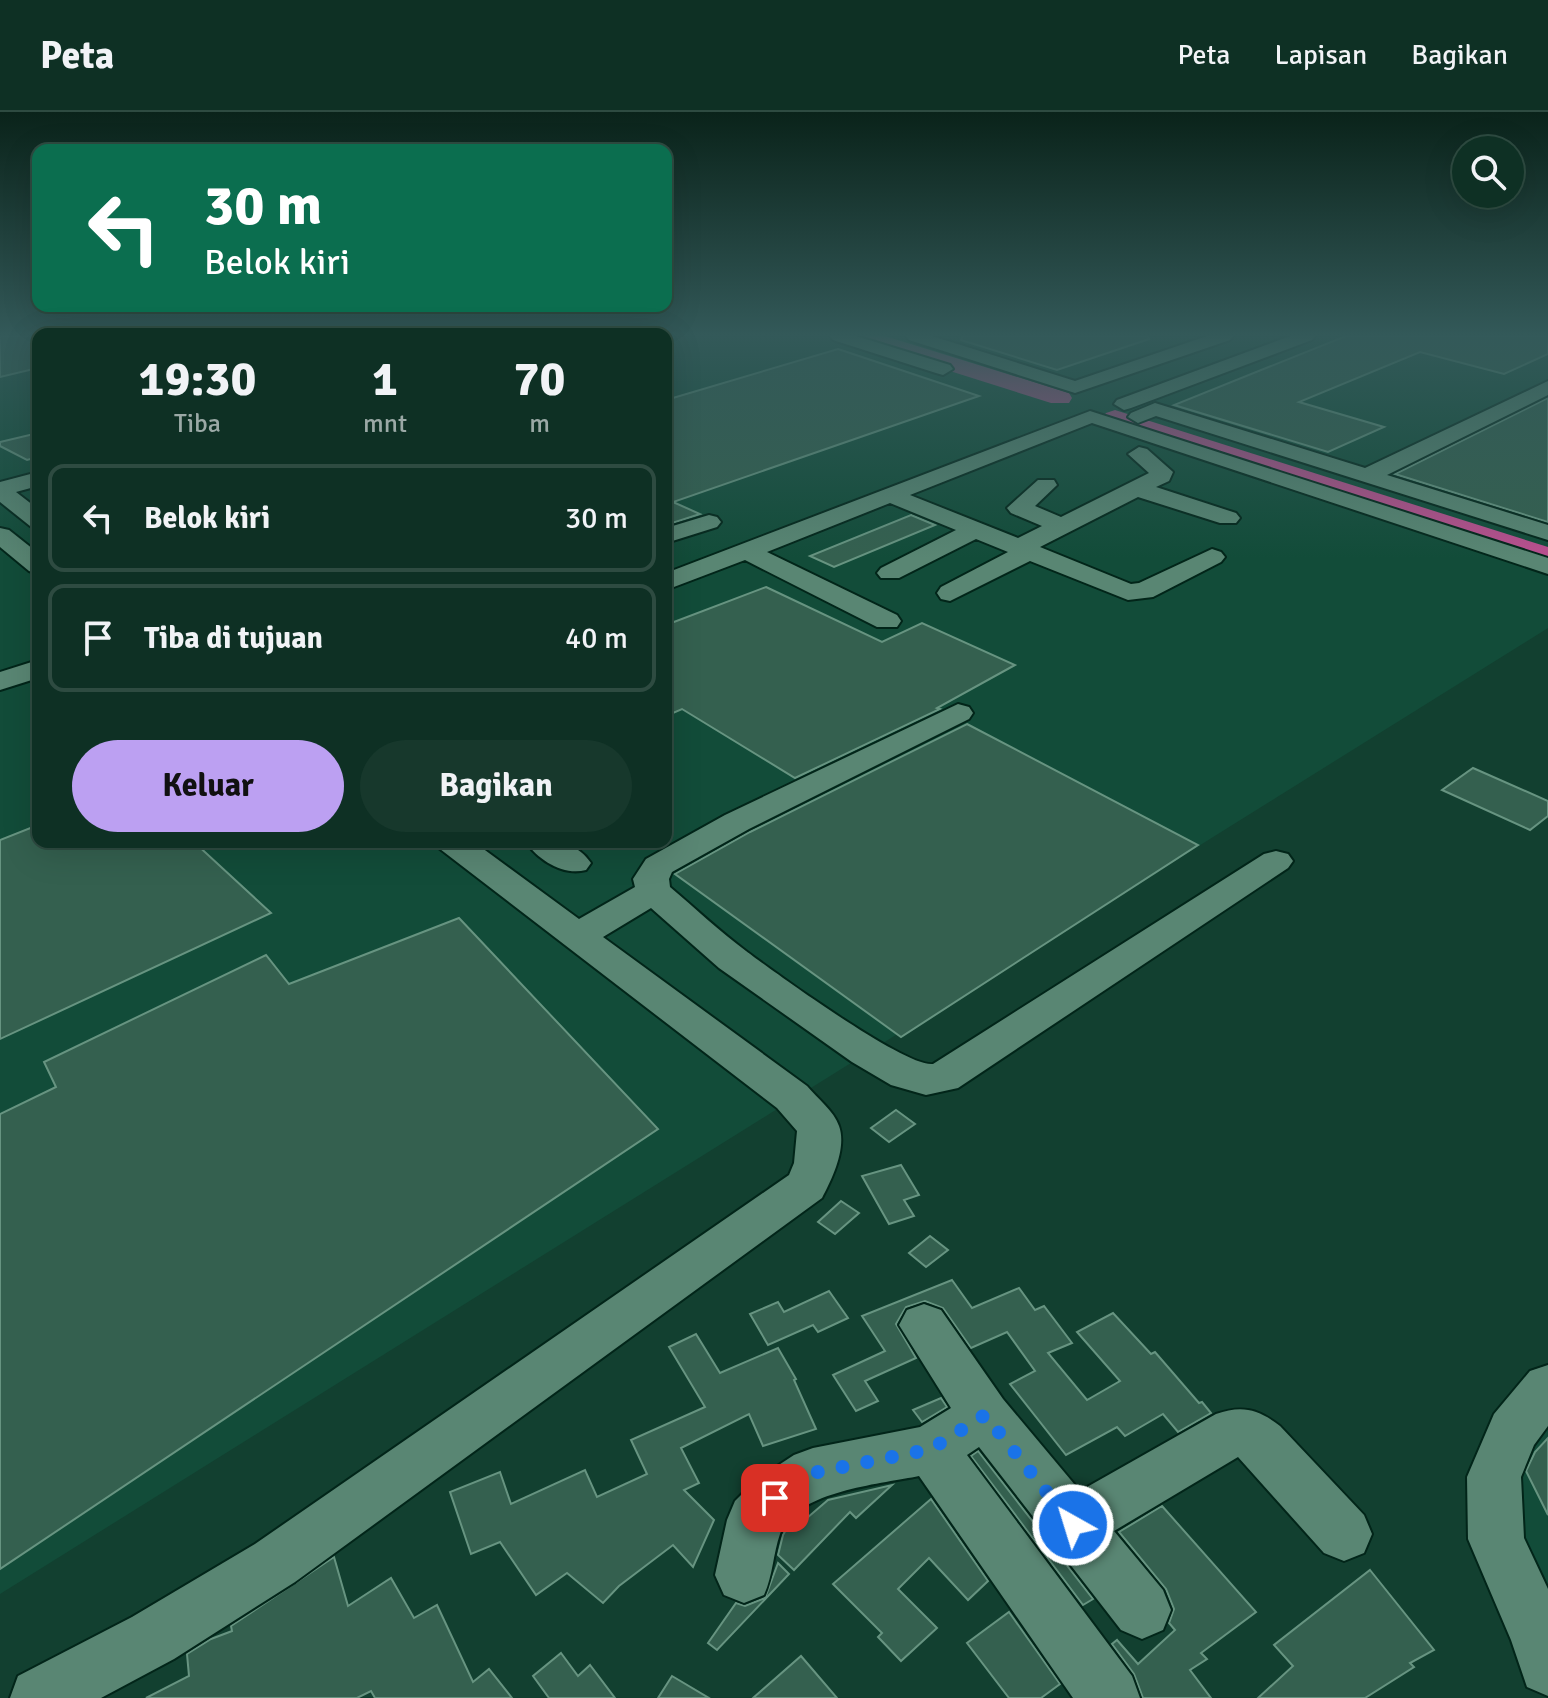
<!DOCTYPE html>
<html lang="id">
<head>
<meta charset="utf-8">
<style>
	:root { --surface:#0e3024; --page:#17382c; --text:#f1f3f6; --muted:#9ba9a6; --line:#2e4b41; --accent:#bca0f2 }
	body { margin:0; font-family:Signika,sans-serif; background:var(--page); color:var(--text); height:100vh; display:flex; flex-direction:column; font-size:30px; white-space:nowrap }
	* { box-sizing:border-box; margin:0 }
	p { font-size:26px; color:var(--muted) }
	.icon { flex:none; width:44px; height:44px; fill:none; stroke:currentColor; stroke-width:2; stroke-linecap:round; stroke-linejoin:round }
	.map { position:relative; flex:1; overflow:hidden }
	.side { position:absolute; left:32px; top:216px; width:640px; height:520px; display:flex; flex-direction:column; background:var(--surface); border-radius:16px; box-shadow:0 8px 32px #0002,0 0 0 2px var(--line) }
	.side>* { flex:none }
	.guide { position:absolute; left:32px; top:32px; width:640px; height:168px; border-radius:16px; box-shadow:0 8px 32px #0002,0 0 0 2px var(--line); background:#0b6e4f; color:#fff; overflow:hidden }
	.fabs { position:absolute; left:1452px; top:24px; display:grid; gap:16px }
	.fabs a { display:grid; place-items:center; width:72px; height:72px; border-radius:50%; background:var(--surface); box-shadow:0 8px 32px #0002,0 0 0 2px var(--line); font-size:40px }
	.pin { position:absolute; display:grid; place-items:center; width:68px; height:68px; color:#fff; margin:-34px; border-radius:16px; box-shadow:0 4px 12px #0006 }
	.me { position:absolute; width:88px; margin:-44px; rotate:321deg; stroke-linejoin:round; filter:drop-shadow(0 0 6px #0008) }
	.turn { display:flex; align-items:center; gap:28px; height:168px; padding:0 40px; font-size:36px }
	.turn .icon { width:104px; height:104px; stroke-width:2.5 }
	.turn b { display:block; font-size:56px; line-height:68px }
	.eta { display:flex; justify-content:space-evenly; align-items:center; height:136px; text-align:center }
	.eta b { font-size:48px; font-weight:700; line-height:56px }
	.primary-button { display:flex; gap:16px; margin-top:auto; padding:16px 40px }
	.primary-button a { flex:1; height:92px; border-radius:48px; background:var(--accent); color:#111; font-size:32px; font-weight:700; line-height:92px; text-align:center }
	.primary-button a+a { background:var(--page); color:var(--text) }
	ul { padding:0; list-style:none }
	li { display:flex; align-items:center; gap:24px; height:108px; margin:0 16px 12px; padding:0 24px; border:4px solid var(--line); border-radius:16px }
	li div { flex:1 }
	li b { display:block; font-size:30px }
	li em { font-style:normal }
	header { display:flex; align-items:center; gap:48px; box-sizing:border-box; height:112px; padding:0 40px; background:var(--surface); border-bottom:2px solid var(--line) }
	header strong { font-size:38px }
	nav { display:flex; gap:44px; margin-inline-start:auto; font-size:28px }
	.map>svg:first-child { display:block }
</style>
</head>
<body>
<header>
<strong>Peta</strong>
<nav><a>Peta</a><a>Lapisan</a><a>Bagikan</a></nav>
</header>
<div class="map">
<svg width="1548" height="1586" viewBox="0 0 1548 1586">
	<rect width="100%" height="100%" fill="#124030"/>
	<g fill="#124c39">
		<polygon points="0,224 38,224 38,730 666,730 666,224 1548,224 1548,516 0,1482"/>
		<polygon points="1548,1294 1548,1500 1517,1406 1526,1322"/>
	</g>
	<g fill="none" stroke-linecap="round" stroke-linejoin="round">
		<g fill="#bb4f8f" fill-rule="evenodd">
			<polygon points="852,224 885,224 1069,281 1072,286 1069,291 1051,291 855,229"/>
			<polygon points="1115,298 1548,435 1548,454 1106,311 1102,306 1106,301"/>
		</g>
	</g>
	<g fill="#34604f" stroke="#679481" stroke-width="2">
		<polygon points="0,224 38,224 38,256 0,265"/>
		<polygon points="962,224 1148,224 1149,227 1057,258 961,228"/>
		<polygon points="1346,224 1548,224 1548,242 1504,262 1420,240 1299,290 1384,315 1328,340 1174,293"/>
		<polygon points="838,237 979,284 673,390 700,402 666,413 666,288"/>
		<polygon points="1548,286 1548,410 1395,362"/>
		<polygon points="38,321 38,345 27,348 0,334 0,330"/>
		<polygon points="911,403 935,413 834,455 810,444"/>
		<polygon points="766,475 882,530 922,511 1015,553 937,596 940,597 795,666 682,597 666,604 666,513"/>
		<polygon points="967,612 1198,733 901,925 675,762 750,720"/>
		<polygon points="1473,656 1548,689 1548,704 1530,718 1442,678"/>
		<polygon points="38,713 38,730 194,730 271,801 0,927 0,728"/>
		<polygon points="459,806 658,1017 0,1457 0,1002 56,975 44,950 266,843 289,872"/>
		<polygon points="896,998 915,1012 889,1030 871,1016"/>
		<polygon points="901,1053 919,1083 904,1088 914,1104 889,1112 862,1064"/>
		<polygon points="841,1089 859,1101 835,1122 818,1110"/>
		<polygon points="930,1124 948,1138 926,1155 909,1141"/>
		<polygon points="952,1168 972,1196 1019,1176 1035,1198 1044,1194 1072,1231 1048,1241 1087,1288 1120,1269 1077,1220 1113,1201 1151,1242 1155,1240 1199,1291 1202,1290 1211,1301 1178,1320 1163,1302 1125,1324 1117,1315 1066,1343 1010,1272 1035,1259 1007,1220 971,1236 943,1196 925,1189 906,1195 896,1212 916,1246 865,1269 878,1289 856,1299 833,1263 885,1239 862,1204"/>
		<polygon points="829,1179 848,1206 818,1220 813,1213 768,1233 750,1202 778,1190 784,1200"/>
		<polygon points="696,1222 720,1261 778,1236 796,1267 794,1268 816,1317 763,1334 749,1302 681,1336 699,1371 684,1378 714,1408 693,1455 673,1433 619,1474 603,1491 567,1461 536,1483 500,1430 471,1442 450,1380 500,1360 511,1392 585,1358 597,1385 647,1362 631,1328 705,1295 669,1235"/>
		<polygon points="941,1286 947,1295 922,1310 913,1298"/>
		<polygon points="1548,1326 1548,1403 1526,1359 1535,1340"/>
		<polygon points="978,1339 1093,1487 1083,1493 971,1344"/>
		<polygon points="892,1373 856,1406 850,1400 794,1458 778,1443 783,1423 791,1409 801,1401 807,1406 828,1388"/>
		<polygon points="931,1387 988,1469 968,1488 929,1446 898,1477 937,1516 901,1549 878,1525 882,1521 833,1472"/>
		<polygon points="1162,1394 1256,1500 1201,1541 1207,1547 1190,1558 1211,1586 1143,1586 1134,1562 1112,1532 1117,1528 1138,1552 1175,1518 1169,1511 1174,1497 1166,1477 1119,1420"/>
		<polygon points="334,1445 348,1494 391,1466 414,1506 437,1493 473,1570 489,1557 512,1586 375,1586 371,1579 357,1586 146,1586 189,1564 187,1542 211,1527 232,1519 231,1514"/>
		<polygon points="778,1451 789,1462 717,1538 708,1531 736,1491 745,1494 765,1486"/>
		<polygon points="1370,1458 1434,1538 1410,1551 1414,1555 1365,1586 1258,1586 1293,1554 1274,1533"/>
		<polygon points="1009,1500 1060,1572 1041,1586 1009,1586 967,1531"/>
		<polygon points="561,1541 578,1564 590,1553 615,1586 549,1586 533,1564"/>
		<polygon points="801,1544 837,1586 753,1586"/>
		<polygon points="672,1564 709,1586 658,1586"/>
	</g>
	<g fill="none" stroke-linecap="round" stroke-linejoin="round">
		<g stroke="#022519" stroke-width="4">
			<g id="minor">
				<polygon points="830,224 856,224 950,253 953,257 943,263 936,261 833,228"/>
				<polygon points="906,224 932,224 1075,269 1207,224 1233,224 1230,228 1075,281 909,228"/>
				<polygon points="1290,224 1315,224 1312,228 1131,296 1124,298 1114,292 1117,288"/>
				<polygon points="1548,269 1548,283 1387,363 1548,413 1548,428 1156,304 1138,311 1128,305 1131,301 1155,291 1365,356"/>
				<polygon points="1090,299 1548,446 1548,462 1092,311 910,383 1018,426 1042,414 1011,401 1007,396 1038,368 1054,368 1057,373 1035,394 1061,405 1149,361 1128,342 1139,335 1147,337 1173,360 1169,369 1156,375 1236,401 1240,406 1236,411 1220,411 1138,385 1040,435 1131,472 1139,471 1212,437 1221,440 1225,445 1221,450 1153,485 1128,488 1030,449 950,489 941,487 937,481 941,475 1008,440 976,427 899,466 881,466 877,461 881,456 956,418 890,391 767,440 897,503 901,509 897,515 877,515 745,448 666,478 666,461"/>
				<polygon points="38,360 38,374 16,380 38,397 38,416 30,414 0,390 0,370"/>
				<polygon points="709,403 717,405 721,410 717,415 666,431 666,416"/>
				<polygon points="0,416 9,418 38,441 38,462 29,459 0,435"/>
				<polygon points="38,548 38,566 0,578 0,560"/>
				<path d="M 958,592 L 969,595 L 973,601 L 969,607 L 749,717 L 672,760 L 669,767 L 670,775 C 695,796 719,819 746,839 C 774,860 906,956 933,952 L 1264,742 L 1276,739 L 1288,742 L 1293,749 L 1288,756 L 958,976 L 926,983 L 891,973 L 852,950 L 719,856 L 651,796 L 603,825 L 807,974 C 817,986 834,999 839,1014 C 847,1036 832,1067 822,1086 L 295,1470 L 174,1547 L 101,1586 L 10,1586 L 18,1564 L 132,1505 L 255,1432 L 789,1063 L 794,1051 L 797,1019 L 777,996 L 440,737 L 435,730 L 474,730 L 579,807 L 635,775 L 633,767 L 646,747 L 725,703 Z"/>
				<path d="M 526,730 C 552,730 575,727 591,751 L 586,758 C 564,764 539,749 526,730 Z"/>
				<path d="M 924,1192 L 941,1198 L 1003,1287 L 1080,1379 L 1216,1302 C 1242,1293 1258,1297 1280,1314 L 1364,1403 L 1372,1422 L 1364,1441 L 1344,1449 L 1324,1441 L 1238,1345 L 1114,1419 L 1163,1478 L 1171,1498 L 1163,1518 L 1142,1527 L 1121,1518 L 979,1335 L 967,1343 L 1132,1564 L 1140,1586 L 1073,1586 L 919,1364 C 881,1372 795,1379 780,1422 C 773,1442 773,1463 764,1483 L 744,1491 L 724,1483 L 715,1463 L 727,1408 L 735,1389 L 756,1368 L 794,1343 L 813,1336 L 920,1315 L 951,1296 L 899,1213 L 907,1198 Z"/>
				<polygon points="1548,1253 1548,1314 1534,1333 1521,1365 1524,1426 1548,1477 1548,1584 1527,1575 1511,1528 1468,1427 1467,1365 1494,1302 1530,1259"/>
			</g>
		</g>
		<use href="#minor" fill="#598673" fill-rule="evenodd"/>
	</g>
	<linearGradient id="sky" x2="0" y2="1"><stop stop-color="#0a231a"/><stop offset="0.5" stop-color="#335959"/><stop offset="1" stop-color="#335959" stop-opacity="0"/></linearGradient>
	<rect width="1548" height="446" fill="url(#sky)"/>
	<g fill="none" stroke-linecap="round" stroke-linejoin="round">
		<polyline stroke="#1a73e8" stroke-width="14" stroke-dasharray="0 25.2" points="775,1386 813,1361 931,1337 985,1303 1073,1413"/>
	</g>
</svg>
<div class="fabs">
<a><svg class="icon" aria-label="search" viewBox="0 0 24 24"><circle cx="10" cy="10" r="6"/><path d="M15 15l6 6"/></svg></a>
</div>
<div class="pin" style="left:775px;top:1386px;background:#d93025"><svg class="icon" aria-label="arrive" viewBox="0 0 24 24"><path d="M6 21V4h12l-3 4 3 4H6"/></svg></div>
<svg class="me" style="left:1073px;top:1413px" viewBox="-20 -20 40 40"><circle r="17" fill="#1a73e8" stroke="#fff" stroke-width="3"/><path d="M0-11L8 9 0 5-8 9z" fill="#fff"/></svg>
<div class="guide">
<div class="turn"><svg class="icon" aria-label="left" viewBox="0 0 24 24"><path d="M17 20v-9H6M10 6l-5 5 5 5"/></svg><div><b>30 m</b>Belok kiri</div></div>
</div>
<section class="side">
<div class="eta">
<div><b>19:30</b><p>Tiba</p></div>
<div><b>1</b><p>mnt</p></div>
<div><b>70</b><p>m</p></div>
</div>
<ul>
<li><svg class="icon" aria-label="left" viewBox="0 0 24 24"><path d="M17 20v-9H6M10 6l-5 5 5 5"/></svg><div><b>Belok kiri</b></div><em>30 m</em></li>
<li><svg class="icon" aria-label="arrive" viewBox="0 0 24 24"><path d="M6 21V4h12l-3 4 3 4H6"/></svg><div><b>Tiba di tujuan</b></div><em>40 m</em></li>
</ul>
<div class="primary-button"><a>Keluar</a><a>Bagikan</a></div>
</section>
</div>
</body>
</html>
